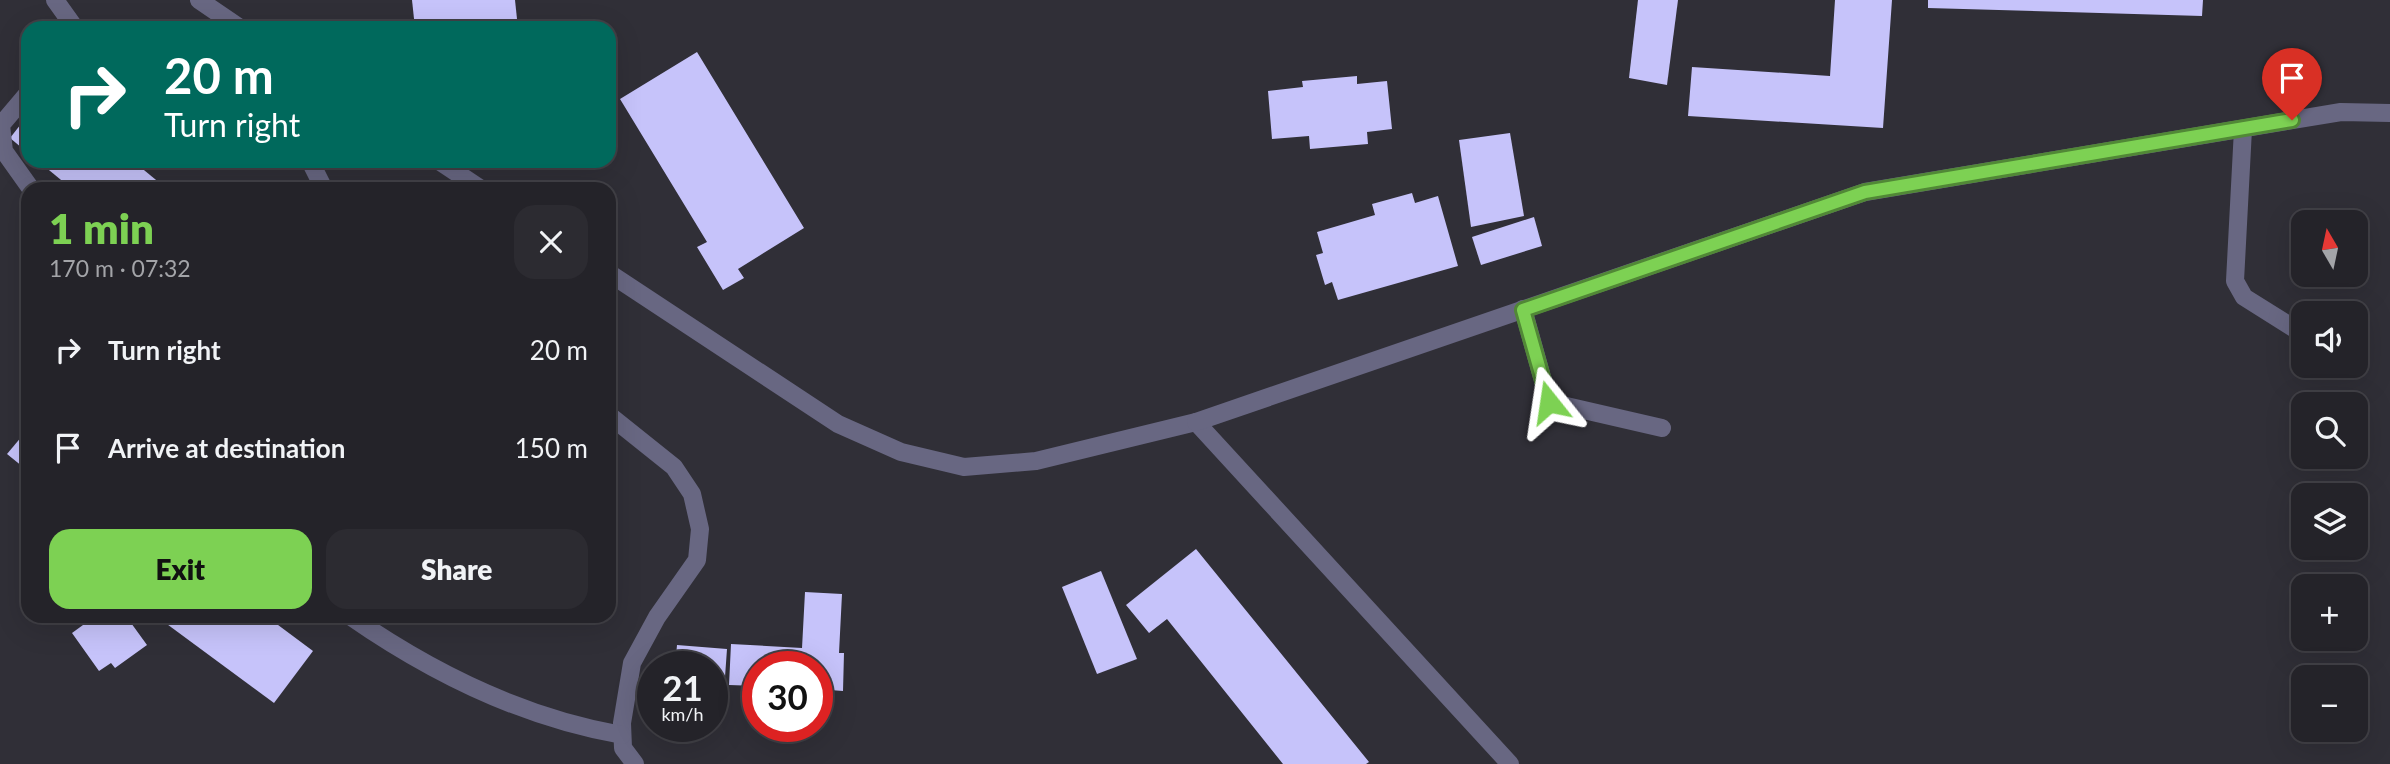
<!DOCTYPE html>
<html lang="en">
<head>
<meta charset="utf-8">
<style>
	:root { --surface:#242329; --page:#2c2b31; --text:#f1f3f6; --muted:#a3a4a8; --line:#414046; --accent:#7dd153 }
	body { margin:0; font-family:Lato,sans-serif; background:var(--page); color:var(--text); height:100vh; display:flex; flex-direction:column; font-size:26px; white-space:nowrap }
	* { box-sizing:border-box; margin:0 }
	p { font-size:23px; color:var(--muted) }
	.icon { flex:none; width:38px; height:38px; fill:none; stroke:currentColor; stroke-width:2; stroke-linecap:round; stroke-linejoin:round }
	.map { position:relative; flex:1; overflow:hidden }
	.drawer { position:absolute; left:21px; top:182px; width:595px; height:441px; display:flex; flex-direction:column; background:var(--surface); border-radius:21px; box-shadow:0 7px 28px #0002,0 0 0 2px var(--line) }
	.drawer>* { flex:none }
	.guide { position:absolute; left:21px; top:21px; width:595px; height:147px; border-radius:21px; box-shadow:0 7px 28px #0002,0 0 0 2px var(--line); background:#00695c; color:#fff; overflow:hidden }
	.needle { width:46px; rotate:351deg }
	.buttons { position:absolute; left:2291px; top:210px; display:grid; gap:14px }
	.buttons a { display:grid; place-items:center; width:77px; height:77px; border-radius:14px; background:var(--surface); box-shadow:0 7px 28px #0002,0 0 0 2px var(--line); font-size:35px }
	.speed { position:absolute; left:637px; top:651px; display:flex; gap:14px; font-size:35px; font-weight:700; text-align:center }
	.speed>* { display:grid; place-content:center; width:91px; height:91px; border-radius:50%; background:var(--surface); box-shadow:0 7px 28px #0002,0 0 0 2px var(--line); line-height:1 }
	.speed small { font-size:18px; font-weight:400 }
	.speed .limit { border:10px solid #d22; background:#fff; color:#111 }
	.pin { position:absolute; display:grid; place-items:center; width:60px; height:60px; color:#fff; margin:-72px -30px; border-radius:50% 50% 50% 0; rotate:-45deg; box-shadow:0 0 7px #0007 }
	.pin .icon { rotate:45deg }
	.me { position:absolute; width:77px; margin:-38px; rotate:345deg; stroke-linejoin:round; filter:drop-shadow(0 0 5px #0008) }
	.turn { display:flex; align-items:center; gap:24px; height:147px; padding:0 28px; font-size:32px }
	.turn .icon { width:91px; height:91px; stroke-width:2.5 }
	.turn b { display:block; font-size:49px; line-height:60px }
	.round { display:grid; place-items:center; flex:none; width:74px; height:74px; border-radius:21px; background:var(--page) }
	.overview { display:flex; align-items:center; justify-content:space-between; height:119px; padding:0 28px }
	h1 { font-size:42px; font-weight:800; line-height:52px; color:var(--accent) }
	.button { display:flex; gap:14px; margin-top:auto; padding:14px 28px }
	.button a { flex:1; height:80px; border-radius:21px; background:var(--accent); color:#111; font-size:28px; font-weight:800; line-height:80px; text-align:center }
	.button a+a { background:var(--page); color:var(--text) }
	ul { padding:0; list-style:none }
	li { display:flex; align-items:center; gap:21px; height:98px; padding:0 28px }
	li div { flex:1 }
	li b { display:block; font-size:26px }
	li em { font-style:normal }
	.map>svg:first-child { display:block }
</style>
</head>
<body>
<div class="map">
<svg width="2390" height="764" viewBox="0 0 2390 764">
	<rect width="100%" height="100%" fill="#302f37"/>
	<g fill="#c6c3fa">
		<polygon points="412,0 515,0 517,19 415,28"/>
		<polygon points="1638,0 1678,0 1667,85 1629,78"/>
		<polygon points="1835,0 1892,0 1883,128 1688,116 1692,67 1830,76"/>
		<polygon points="1928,0 2203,0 2202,16 1928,8"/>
		<polygon points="697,52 804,228 738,269 744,278 723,290 697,247 707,242 620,99"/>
		<polygon points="1357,76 1357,84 1387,81 1392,129 1367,132 1368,144 1310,149 1309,136 1272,139 1268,91 1303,87 1302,81"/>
		<polygon points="28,115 28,153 10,138"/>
		<polygon points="1510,133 1524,216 1471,227 1459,140"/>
		<polygon points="38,161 133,161 167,189 72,189"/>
		<polygon points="1412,193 1415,203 1438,196 1458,266 1338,300 1332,282 1325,285 1316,255 1323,253 1317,232 1375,215 1372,204"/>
		<polygon points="1534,217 1542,246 1481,265 1472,237"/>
		<polygon points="28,429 28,471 7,454"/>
		<polygon points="1196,549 1369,762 1366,764 1283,764 1167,619 1149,633 1126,605"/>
		<polygon points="1101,571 1137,659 1097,674 1062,587"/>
		<polygon points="805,592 842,594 839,653 844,653 843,691 817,689 817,667 758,667 758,686 729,685 731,644 802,648"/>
		<polygon points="77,616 126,616 147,645 115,668 111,663 99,671 72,633 83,625"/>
		<polygon points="156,616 266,616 313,651 274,703"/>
		<polygon points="677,645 727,649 725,677 712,676 712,667 675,667"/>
	</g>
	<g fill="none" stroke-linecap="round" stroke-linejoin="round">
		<g stroke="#686782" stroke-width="18">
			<polyline points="55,0 75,28"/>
			<polyline points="199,0 240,28"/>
			<polyline points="28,93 1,125 4,151 31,189"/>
			<polyline points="2243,129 2235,281 2244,297 2303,334"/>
			<polyline points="310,161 324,189"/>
			<polyline points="439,161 481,189"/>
			<polyline points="609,273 838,424 901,452 964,467 1036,461 1196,422 1510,764"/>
			<polyline points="1523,309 1549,402 1662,428"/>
			<polyline points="609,415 674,467 692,494 700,529 697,560 657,617 632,663 622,723 623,748 635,764"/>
			<polyline points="1196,422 1865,192 2341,112 2390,113"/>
			<path d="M 350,616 C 432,673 524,718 622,735"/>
		</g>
	</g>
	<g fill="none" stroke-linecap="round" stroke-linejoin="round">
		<g stroke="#518836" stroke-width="18">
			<polyline id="route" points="1549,402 1523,310 1865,192 2292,120"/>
		</g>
		<use href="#route" stroke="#7dd153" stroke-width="12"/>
	</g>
</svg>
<div class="buttons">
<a><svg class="needle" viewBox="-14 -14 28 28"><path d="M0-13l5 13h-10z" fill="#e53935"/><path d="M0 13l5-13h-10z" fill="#a3a4a8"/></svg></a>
<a><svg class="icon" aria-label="sound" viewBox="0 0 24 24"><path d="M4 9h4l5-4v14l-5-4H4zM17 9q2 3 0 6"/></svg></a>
<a><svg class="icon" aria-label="search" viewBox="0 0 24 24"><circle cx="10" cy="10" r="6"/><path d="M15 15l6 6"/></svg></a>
<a><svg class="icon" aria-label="layers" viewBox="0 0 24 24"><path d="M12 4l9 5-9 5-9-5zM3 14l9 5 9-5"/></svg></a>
<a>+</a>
<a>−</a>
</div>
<div class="speed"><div>21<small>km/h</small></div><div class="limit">30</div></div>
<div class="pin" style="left:2292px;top:120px;background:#d93025"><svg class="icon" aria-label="arrive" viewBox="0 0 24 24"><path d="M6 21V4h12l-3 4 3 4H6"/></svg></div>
<svg class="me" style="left:1549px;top:402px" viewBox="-20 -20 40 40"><path d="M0-17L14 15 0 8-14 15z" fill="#7dd153" stroke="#fff" stroke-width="4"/></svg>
<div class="guide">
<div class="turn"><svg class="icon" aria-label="right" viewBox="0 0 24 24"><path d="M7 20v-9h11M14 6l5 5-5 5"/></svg><div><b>20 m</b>Turn right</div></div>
</div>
<section class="drawer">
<div class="overview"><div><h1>1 min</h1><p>170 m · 07:32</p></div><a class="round"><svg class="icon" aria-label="close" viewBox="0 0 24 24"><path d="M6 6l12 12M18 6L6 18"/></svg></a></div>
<ul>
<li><svg class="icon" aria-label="right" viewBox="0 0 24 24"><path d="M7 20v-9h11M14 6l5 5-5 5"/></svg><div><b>Turn right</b></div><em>20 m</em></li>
<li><svg class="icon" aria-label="arrive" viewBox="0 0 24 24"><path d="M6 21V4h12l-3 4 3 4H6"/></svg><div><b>Arrive at destination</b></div><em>150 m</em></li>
</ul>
<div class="button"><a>Exit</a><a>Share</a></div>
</section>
</div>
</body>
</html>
